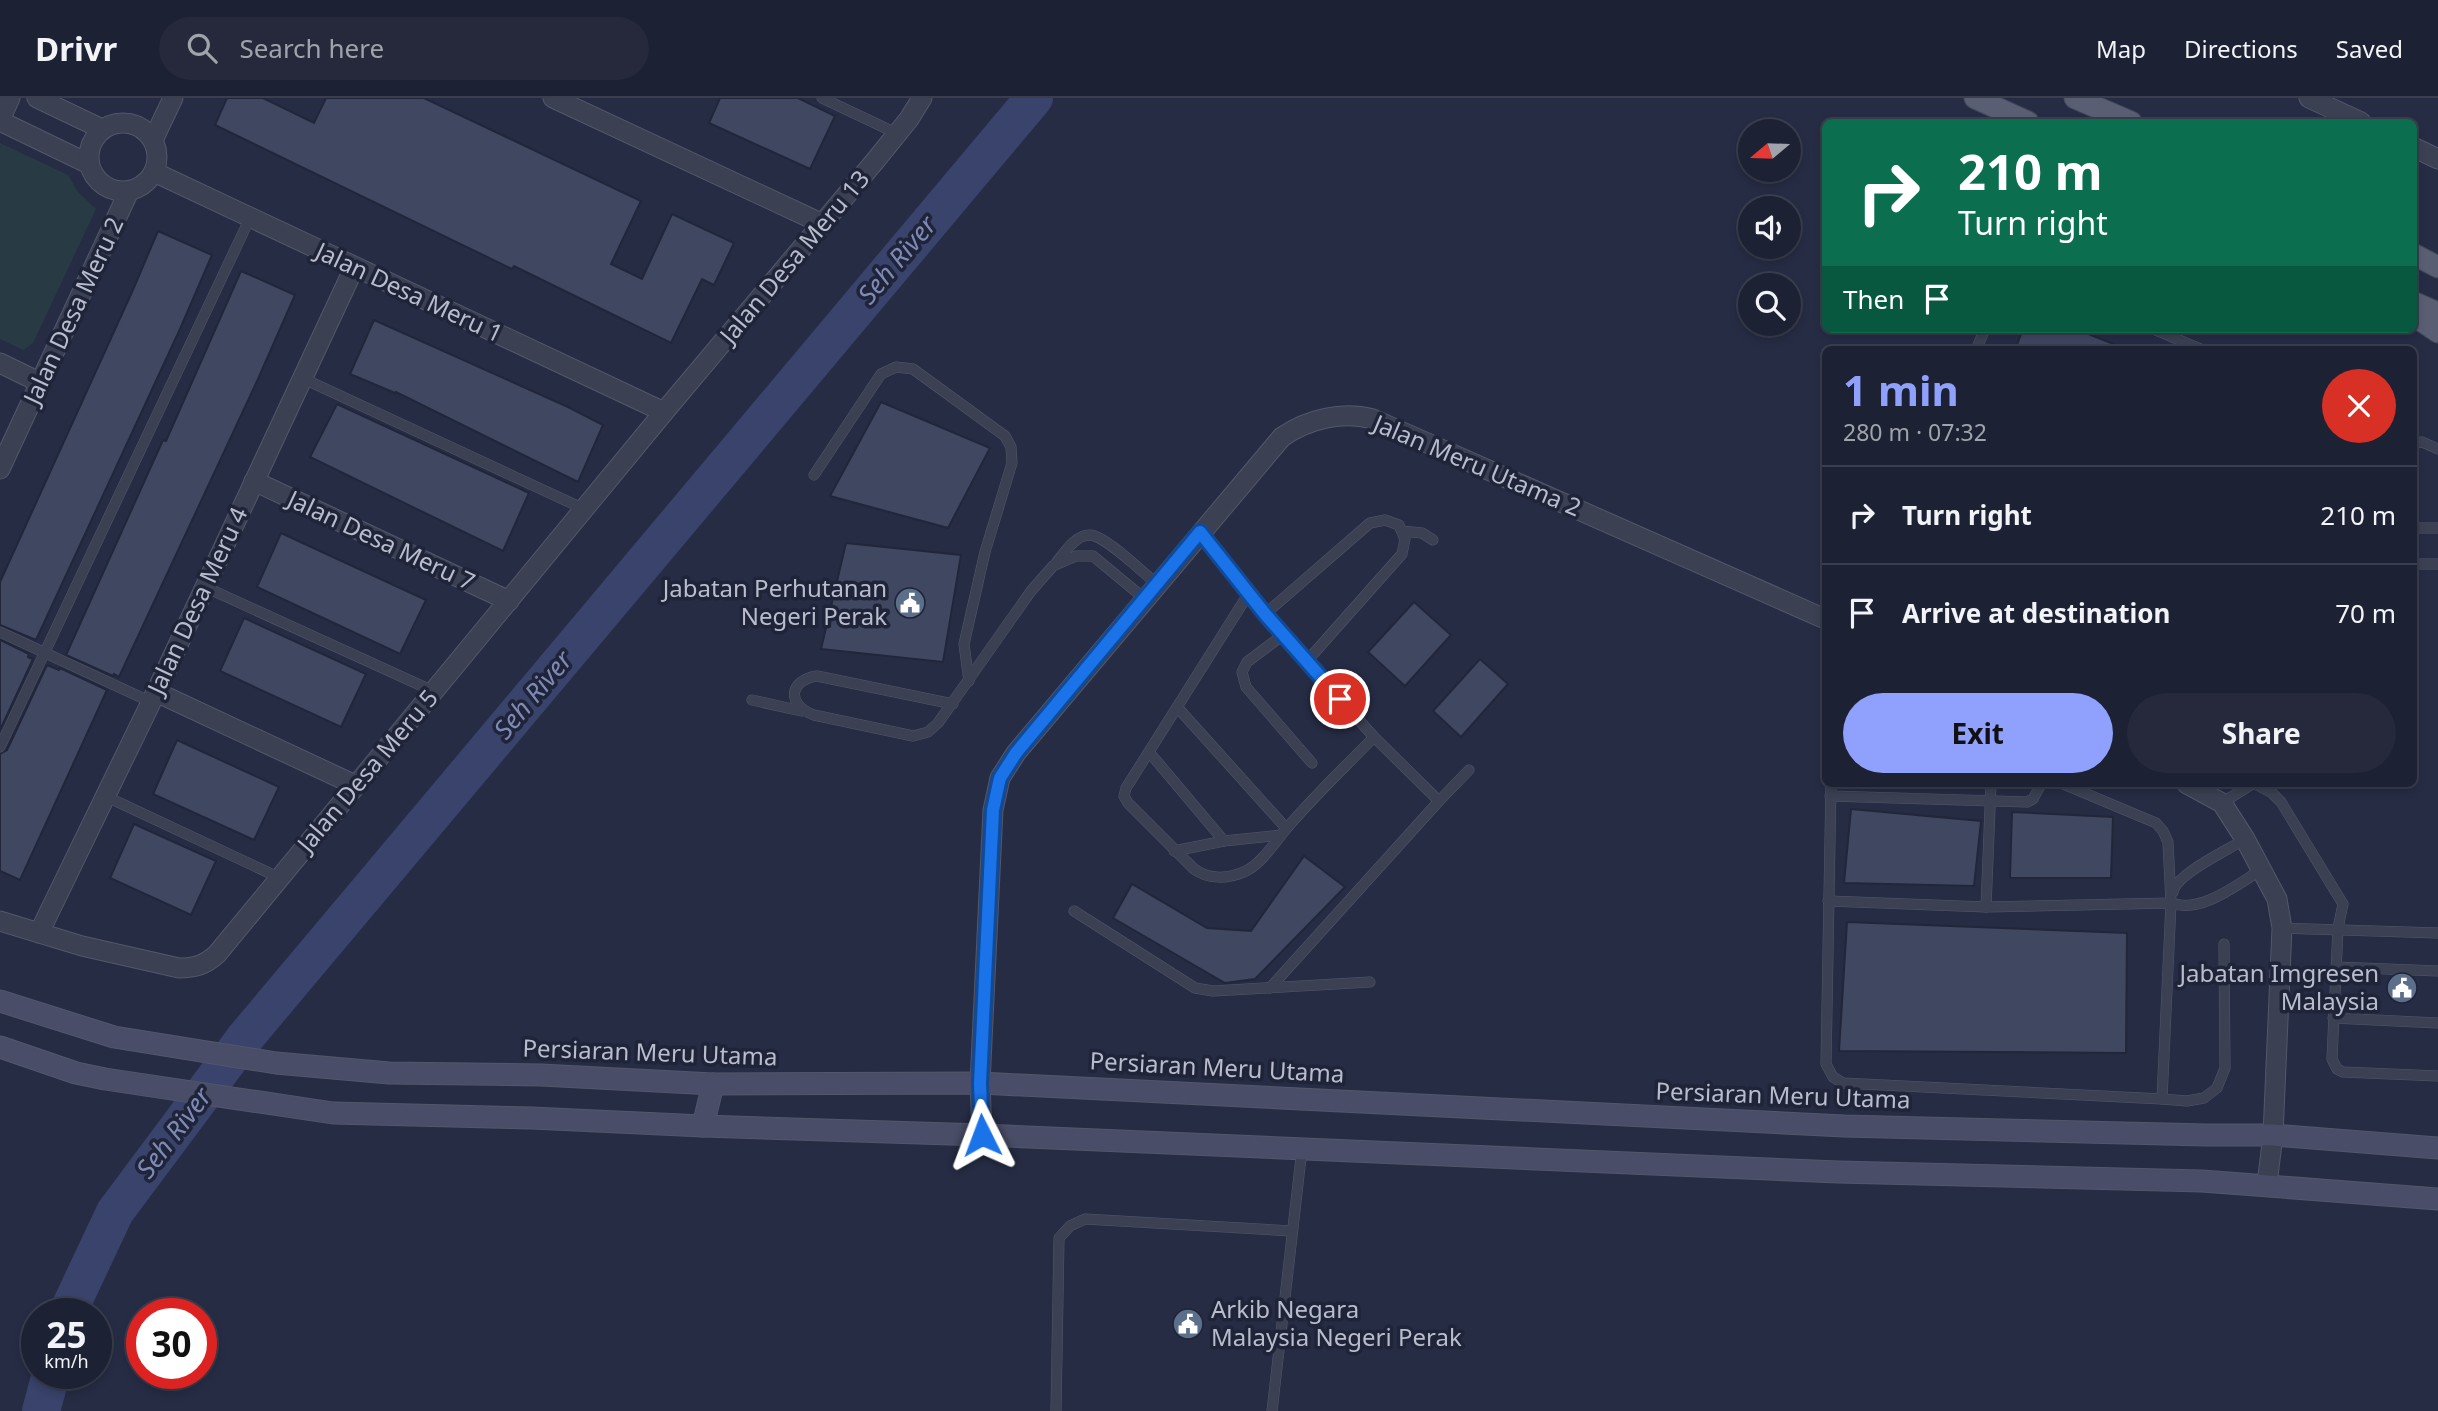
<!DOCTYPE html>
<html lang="en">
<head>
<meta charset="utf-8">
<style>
	:root { --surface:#1c2133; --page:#25293b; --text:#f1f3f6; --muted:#a0a3ac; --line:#3a3e4e; --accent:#8fa1fc }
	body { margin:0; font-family:"Noto Sans",sans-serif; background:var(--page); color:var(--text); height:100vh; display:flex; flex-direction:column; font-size:26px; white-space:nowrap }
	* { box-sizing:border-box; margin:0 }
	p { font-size:23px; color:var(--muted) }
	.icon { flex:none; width:38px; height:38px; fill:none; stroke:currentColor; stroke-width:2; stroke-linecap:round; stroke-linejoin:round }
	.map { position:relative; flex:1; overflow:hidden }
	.panel { position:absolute; left:1822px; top:248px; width:595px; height:441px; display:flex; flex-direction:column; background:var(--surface); border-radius:10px; box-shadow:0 4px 10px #0003,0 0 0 2px var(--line) }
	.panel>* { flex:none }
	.banner { position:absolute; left:1822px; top:21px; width:595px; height:214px; border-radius:10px; box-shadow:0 4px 10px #0003,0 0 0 2px var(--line); background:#0b6e4f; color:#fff; overflow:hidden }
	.needle { width:46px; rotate:251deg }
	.controls { position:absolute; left:1738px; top:21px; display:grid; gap:14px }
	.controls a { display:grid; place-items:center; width:63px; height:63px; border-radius:50%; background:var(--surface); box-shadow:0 4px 10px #0003,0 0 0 2px var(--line); font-size:35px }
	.speed { position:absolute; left:21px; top:1200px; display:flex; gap:14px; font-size:35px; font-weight:700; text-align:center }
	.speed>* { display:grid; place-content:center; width:91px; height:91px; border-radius:50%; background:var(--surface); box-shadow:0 4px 10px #0003,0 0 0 2px var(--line); line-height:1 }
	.speed small { font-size:18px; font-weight:400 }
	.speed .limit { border:10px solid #d22; background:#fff; color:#111 }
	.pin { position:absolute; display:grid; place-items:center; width:60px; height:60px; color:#fff; margin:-30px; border:4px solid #fff; border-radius:50%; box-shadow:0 2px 7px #0007 }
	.me { position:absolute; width:77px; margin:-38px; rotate:357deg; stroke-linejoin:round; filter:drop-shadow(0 0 5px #0008) }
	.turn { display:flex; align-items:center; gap:24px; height:147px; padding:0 21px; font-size:32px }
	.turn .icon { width:91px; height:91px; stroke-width:2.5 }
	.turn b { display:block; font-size:49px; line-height:60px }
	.then { display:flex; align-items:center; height:66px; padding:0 21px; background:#0003; gap:14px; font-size:26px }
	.round { display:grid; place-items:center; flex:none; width:74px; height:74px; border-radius:37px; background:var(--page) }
	.head { display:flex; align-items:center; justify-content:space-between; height:119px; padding:0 21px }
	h1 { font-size:42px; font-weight:700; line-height:52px; color:var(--accent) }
	.action { display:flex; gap:14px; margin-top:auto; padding:14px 21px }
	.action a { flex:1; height:80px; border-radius:42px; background:var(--accent); color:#111; font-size:28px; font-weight:700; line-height:80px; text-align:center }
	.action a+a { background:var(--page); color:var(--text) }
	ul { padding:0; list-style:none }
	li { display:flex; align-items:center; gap:21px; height:98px; padding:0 21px; border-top:2px solid var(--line) }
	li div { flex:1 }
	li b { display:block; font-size:26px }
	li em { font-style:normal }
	header { display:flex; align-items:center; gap:42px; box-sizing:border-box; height:98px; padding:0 35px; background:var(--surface); border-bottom:2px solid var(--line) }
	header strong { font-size:33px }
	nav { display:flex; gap:38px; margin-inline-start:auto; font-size:24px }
	.search { width:490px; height:63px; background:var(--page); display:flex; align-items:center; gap:18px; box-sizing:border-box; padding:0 24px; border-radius:38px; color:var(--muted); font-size:26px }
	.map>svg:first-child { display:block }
</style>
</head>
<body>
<header>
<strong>Drivr</strong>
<div class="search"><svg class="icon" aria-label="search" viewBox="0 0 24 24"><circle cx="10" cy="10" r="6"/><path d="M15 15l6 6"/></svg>Search here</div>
<nav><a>Map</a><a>Directions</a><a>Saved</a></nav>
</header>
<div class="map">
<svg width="2438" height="1313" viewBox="0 0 2438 1313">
	<rect width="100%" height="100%" fill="#262c44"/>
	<polygon fill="#283b45" points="0,45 68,77 78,94 96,111 33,245 23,252 0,241"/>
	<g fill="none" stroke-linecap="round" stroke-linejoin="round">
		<g stroke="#39436b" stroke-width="38">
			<polyline points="67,1216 115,1114 244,941 1034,0"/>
			<polyline points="41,1313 51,1276"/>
		</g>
	</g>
	<g fill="#404761" stroke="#21263b" stroke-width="2">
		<polygon points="227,0 263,0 314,25 326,0 424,0 641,103 611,166 642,181 672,116 734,145 714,187 702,181 671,245 514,168 512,171 215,27"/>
		<polygon points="720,0 798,0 835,18 810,71 709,25"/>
		<polygon points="158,133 212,157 180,231 36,542 0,527 0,484 132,194"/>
		<polygon points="241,173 295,197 258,281 119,579 114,576 113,578 66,557 163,342 166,343"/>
		<polygon points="374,222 568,309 603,327 578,384 396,294 395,295 350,276"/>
		<polygon points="2023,231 2076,231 2126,251 2015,252"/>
		<polygon points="881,304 990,350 948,430 830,398"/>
		<polygon points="337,306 529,395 503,453 310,359"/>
		<polygon points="281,435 426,502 400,556 257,489"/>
		<polygon points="846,445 961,457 943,564 821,551"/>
		<polygon points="1414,504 1451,537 1405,588 1368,554"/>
		<polygon points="244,520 366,576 341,629 220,573"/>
		<polygon points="0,542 29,556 28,559 33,561 0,632"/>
		<polygon points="1480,561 1508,586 1461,639 1433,613"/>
		<polygon points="47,567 59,572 60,570 107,592 20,782 0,773 0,656 7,652"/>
		<polygon points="177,642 279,689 254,742 153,696"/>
		<polygon points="1851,711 1981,723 1974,788 1844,785"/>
		<polygon points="2012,714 2113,719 2111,780 2010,780"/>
		<polygon points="134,726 216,763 191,817 110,780"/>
		<polygon points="1304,758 1345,789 1255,881 1225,885 1113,820 1132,786 1207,830 1251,833"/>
		<polygon points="1847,824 2127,835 2126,955 1839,953"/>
	</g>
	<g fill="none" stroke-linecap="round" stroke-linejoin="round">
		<g stroke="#53576b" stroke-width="11">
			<g id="service">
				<polyline points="822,0 898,36"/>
				<polyline points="2153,231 2203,252"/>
				<polyline points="1976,252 1985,231"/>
				<polyline points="302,280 584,411"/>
				<polyline points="2413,345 2422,344 2438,351"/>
				<polyline points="814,377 881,276 896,269 913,271 1005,338 1011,349 1012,365 985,454 964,546 969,583"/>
				<polyline points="2413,430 2438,430"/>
				<polyline points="1402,433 1422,435 1433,442"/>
				<polyline points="1201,435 1283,537 1374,639 1439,703 1270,890"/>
				<path d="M 1056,465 C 1064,455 1075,437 1090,437 C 1106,438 1143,475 1157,486"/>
				<polyline points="2413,466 2438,466"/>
				<polyline points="205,489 433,593"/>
				<path d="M 1249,495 L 1126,690 L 1124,698 L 1128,705 L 1194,771 C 1209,782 1229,781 1246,773 C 1262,765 1275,744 1287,730 C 1314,698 1345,669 1374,639"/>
				<polyline points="1265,516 1370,425 1385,422 1399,427 1405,441 1402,456 1307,563"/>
				<polyline points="0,534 151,604"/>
				<polyline points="1283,537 1247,564 1242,574 1246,589 1312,665"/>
				<polyline points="752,602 801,613"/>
				<path d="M 953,606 L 817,578 C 789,582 786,607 814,617 L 913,638 L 928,634 L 938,625 L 1031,493 L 1053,468 L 1076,458 L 1093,458 L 1145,501"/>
				<polyline points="1178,610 1286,730"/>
				<polyline points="0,649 250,120"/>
				<polyline points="1149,654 1224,743"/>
				<polyline points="1831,686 1826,966 1833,979 1843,985 2162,1001"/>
				<polyline points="2063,686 2156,725 2163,733 2168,744 2171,805 2162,1001 2187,1003 2204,1000 2217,990 2225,970 2224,846"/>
				<polyline points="2255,686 2272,695 2281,704 2343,806 2338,830 2332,961 2337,971 2343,974 2438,978"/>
				<polyline points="105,698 280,780"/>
				<polyline points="1830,698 2027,704 2033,701 2041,686"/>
				<polyline points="1439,703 1469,672"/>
				<polyline points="2222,705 2252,686"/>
				<polyline points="1174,753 1224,743 1281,737"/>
				<path d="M 2173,794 C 2176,776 2228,752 2245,741"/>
				<path d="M 1828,803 L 1986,809 L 2171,805 C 2201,816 2236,787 2261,772"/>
				<polyline points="1986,809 1991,686"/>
				<polyline points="1074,813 1195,890 1213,893 1370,884"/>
				<polyline points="2282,830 2438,835"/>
				<polyline points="2336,869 2438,873"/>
				<polyline points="2333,920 2438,925"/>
				<polyline points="1056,1313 1059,1140 1070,1128 1085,1121 1292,1133"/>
				<polyline points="1272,1313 1302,1051"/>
			</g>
		</g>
		<g stroke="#53576b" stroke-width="21">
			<g id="minor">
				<polyline points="37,0 102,31"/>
				<polyline points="553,0 823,126"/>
				<polyline points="2309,0 2361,24"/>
				<polyline points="0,22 10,0"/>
				<polyline points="0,23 89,66"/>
				<circle cx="123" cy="59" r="34"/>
				<polyline points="153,42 173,0"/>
				<polyline points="2413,49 2438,61"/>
				<polyline points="154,74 664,314"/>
				<polyline points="0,265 41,285"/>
				<polyline points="0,371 129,93"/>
				<polyline points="254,383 509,503"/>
				<polyline points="156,594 355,687"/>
				<polyline points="2187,686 2222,705 2245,741 2277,801 2282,830 2273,1037 2267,1086"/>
				<path d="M 0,823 L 82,848 L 179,870 C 195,870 205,867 217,856 L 664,314 L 875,63 L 909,21 L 922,0"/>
				<polyline points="39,835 156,594 354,170"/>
				<path d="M 982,1037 L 980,985 L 993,712 L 1000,680 L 1016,655 L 1282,339 C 1308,321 1342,313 1373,321 L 1825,521"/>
			</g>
		</g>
		<g stroke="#53576b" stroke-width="23">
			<g id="secondary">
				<polyline points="0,903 114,939 276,965 389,975 541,977 713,986 980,985 1844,1028 2206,1037 2273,1037 2438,1050"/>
				<polyline points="0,949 76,975 105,981 333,1015 532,1020 703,1028 982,1037 1838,1074 2202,1083 2438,1101"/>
				<polyline points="703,1028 713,986"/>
			</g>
		</g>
		<g stroke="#41465a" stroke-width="23">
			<g id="primary">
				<polyline points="1975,0 2028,24"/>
				<polyline points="2075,0 2131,24"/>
				<polyline points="2413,156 2438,169"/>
				<polyline points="2413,204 2438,215"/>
				<polyline points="2413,217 2438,234"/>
			</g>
		</g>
		<use href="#service" stroke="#3b4053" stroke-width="10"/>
		<use href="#minor" stroke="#3b4053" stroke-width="19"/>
		<use href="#secondary" stroke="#494d67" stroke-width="21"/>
		<use href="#primary" stroke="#595e73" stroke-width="21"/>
	</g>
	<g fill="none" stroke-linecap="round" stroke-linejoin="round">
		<g stroke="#114b97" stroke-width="18">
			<polyline id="route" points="982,1037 980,985 993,712 1000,680 1016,655 1200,434 1265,516 1340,601"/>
		</g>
		<use href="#route" stroke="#1a73e8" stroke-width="12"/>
	</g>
	<defs>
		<g id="civic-disc" transform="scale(1.575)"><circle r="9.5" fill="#5c6f8a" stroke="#1f2439"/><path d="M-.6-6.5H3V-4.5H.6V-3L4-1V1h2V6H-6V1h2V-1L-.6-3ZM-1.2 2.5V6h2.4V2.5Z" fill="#fff"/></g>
	</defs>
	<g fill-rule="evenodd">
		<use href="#civic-disc" x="910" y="505"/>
		<use href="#civic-disc" x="2402" y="890"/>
		<use href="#civic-disc" x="1188" y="1226"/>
	</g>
	<g text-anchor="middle" stroke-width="7" stroke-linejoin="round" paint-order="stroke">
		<g font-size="24" fill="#b8bccd" stroke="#1f2439">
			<text transform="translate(795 159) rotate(-50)" y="8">Jalan Desa Meru 13</text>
			<text transform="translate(409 195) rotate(25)" y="8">Jalan Desa Meru 1</text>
			<text transform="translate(74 213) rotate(-65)" y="8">Jalan Desa Meru 2</text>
			<text transform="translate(1477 368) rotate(23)" y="8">Jalan Meru Utama 2</text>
			<text transform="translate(381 443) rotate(25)" y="8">Jalan Desa Meru 7</text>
			<text transform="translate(198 503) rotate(-65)" y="8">Jalan Desa Meru 4</text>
			<text transform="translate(368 673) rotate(-50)" y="8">Jalan Desa Meru 5</text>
			<text transform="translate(650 955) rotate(2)" y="8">Persiaran Meru Utama</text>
			<text transform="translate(1217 970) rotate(3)" y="8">Persiaran Meru Utama</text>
			<text transform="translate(1783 998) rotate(2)" y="8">Persiaran Meru Utama</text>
		</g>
		<g font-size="24" fill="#b8bccd" stroke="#1f2439" text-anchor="end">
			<text x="887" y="499">Jabatan Perhutanan<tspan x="887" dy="28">Negeri Perak</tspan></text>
			<text x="2379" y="884">Jabatan Imgresen<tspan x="2379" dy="28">Malaysia</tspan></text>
			<text x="1211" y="1220" text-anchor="start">Arkib Negara<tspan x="1211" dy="28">Malaysia Negeri Perak</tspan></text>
		</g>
		<g font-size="26" font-style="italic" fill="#7e8ab5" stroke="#1f2439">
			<text transform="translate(897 162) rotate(-50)" y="9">Seh River</text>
			<text transform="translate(533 597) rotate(-50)" y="9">Seh River</text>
			<text transform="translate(174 1035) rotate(-53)" y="9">Seh River</text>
		</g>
	</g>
</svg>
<div class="controls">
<a><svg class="needle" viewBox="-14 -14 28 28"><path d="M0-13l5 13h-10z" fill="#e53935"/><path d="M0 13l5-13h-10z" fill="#a0a3ac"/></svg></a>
<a><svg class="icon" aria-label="sound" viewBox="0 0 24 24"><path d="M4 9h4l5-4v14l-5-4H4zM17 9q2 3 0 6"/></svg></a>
<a><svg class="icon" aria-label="search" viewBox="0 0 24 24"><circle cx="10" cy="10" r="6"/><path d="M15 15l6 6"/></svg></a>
</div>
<div class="speed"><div>25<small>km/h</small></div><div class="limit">30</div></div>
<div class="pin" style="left:1340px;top:601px;background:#d93025"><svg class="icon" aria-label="arrive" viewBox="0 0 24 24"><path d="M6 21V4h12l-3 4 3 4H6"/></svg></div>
<svg class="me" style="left:982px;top:1037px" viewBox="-20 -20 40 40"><path d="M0-17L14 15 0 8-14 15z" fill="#1a73e8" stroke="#fff" stroke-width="4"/></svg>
<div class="banner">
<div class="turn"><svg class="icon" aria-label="right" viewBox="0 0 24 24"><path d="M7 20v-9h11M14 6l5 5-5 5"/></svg><div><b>210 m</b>Turn right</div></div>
<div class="then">Then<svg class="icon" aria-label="arrive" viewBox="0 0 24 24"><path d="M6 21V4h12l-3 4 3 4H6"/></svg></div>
</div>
<section class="panel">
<div class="head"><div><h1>1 min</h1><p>280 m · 07:32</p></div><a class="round" style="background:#d93025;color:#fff"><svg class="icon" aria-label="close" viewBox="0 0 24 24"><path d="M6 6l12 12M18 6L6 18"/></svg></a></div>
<ul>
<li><svg class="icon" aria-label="right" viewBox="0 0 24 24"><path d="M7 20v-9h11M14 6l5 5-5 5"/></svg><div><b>Turn right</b></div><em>210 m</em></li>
<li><svg class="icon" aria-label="arrive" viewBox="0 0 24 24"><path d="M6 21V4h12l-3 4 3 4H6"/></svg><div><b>Arrive at destination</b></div><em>70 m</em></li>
</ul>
<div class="action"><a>Exit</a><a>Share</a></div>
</section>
</div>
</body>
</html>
